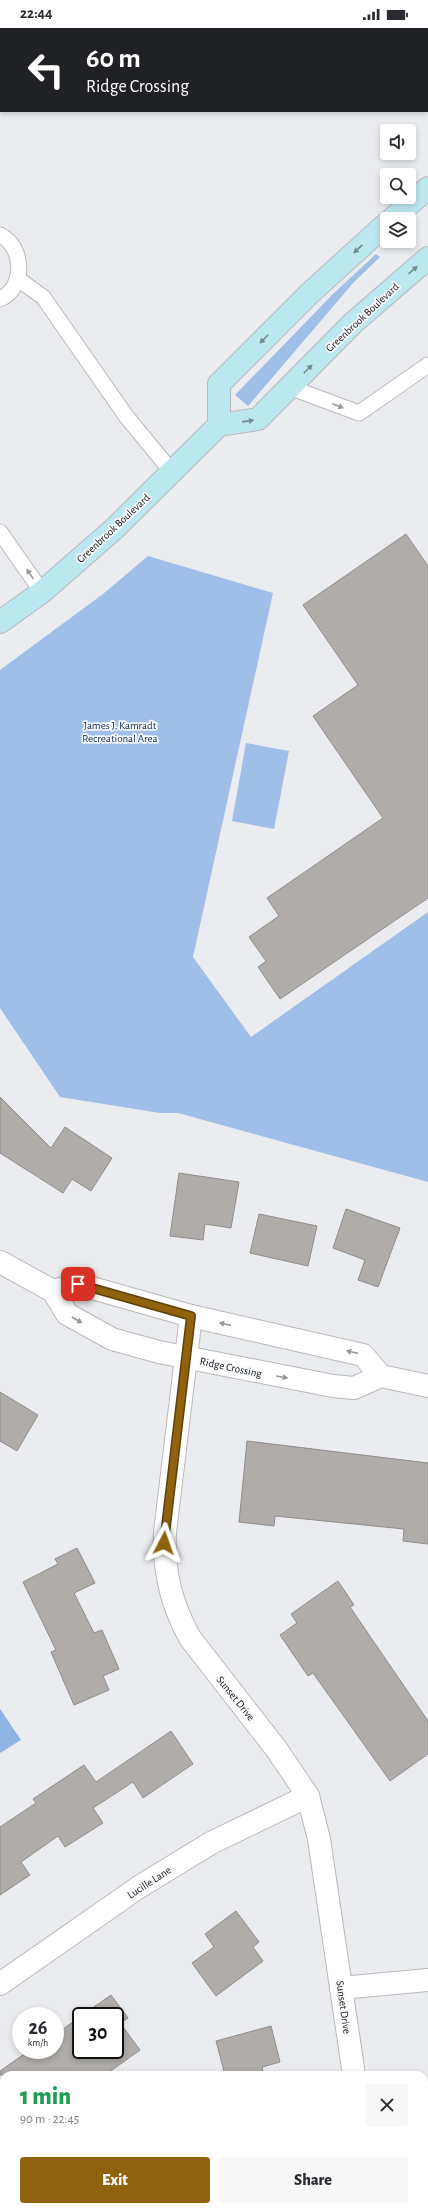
<!DOCTYPE html>
<html lang="en">
<head>
<meta charset="utf-8">
<style>
	:root { --surface:#fff; --page:#f7f7f7; --text:#2b2b33; --muted:#7c7c81; --accent:#90620d }
	body { margin:0; font-family:"Alegreya Sans",sans-serif; background:var(--page); color:var(--text); height:100vh; display:flex; flex-direction:column; font-size:15px; white-space:nowrap }
	* { box-sizing:border-box; margin:0 }
	p { font-size:13px; color:var(--muted) }
	.icon { flex:none; width:22px; height:22px; fill:none; stroke:currentColor; stroke-width:2; stroke-linecap:round; stroke-linejoin:round }
	.map { position:relative; flex:1; overflow:hidden }
	.drawer { position:absolute; left:0px; top:2043px; width:428px; height:140px; display:flex; flex-direction:column; background:var(--surface); border-radius:12px 12px 0 0; box-shadow:0 2px 6px #0003 }
	.drawer>* { flex:none }
	.hud { position:absolute; left:0px; top:0px; width:428px; height:84px; box-shadow:0 2px 6px #0003; background:#202124; color:#fff; overflow:hidden }
	.fabs { position:absolute; left:380px; top:96px; display:grid; gap:8px }
	.fabs a { display:grid; place-items:center; width:36px; height:36px; border-radius:4px; background:var(--surface); box-shadow:0 2px 6px #0003; font-size:20px }
	.speed { position:absolute; left:12px; top:1979px; display:flex; gap:8px; font-size:20px; font-weight:700; text-align:center }
	.speed>* { display:grid; place-content:center; width:52px; height:52px; border-radius:50%; background:var(--surface); box-shadow:0 2px 6px #0003; line-height:1 }
	.speed small { font-size:10px; font-weight:400 }
	.speed .limit { border:2px solid #111; border-radius:6px; background:#fff; color:#111 }
	.pin { position:absolute; display:grid; place-items:center; width:34px; height:34px; color:#fff; margin:-17px; border-radius:8px; box-shadow:0 2px 6px #0006 }
	.me { position:absolute; width:44px; margin:-22px; rotate:4deg; stroke-linejoin:round; filter:drop-shadow(0 0 3px #0008) }
	.turn { display:flex; align-items:center; gap:14px; height:84px; padding:0 20px; font-size:18px }
	.turn .icon { width:52px; height:52px; stroke-width:2.5 }
	.turn b { display:block; font-size:28px; line-height:34px }
	.round { display:grid; place-items:center; flex:none; width:42px; height:42px; border-radius:4px; background:var(--page) }
	.head { display:flex; align-items:center; justify-content:space-between; height:68px; padding:0 20px }
	h1 { font-size:24px; font-weight:800; line-height:30px; color:#1e9e55 }
	.action { display:flex; gap:8px; margin-top:auto; padding:8px 20px }
	.action a { flex:1; height:46px; border-radius:4px; background:var(--accent); color:#fff; font-size:16px; font-weight:800; line-height:46px; text-align:center }
	.action a+a { background:var(--page); color:var(--text) }
	.status { display:flex; justify-content:space-between; align-items:center; height:28px; padding:0 20px; background:var(--surface); direction:ltr }
	.status svg { height:11px; fill:currentColor }
	.map>svg:first-child { display:block }
</style>
</head>
<body>
<div class="status"><b>22:44</b><svg viewBox="0 0 49 12"><path d="M0 12V9h3v3zM5 12V6h3v6zM10 12V3h3v9zM15 12V0h3v12zM26 1h20v11H26zM47 4h2v5h-2z"/></svg></div>
<div class="map">
<svg width="428" height="2183" viewBox="0 0 428 2183">
	<rect width="100%" height="100%" fill="#eaecef"/>
	<g fill="#9fbfe9">
		<polygon points="376,226 380,229 354,254 248,378 235,367 332,267"/>
		<polygon points="148,528 273,565 193,929 251,1009 428,884 428,1154 178,1085 160,1085 60,1069 0,980 0,642 103,566"/>
		<polygon points="246,715 289,723 274,801 232,793"/>
	</g>
	<polygon fill="#8fb4e3" points="0,1681 21,1712 0,1725"/>
	<g fill="#afaca9" stroke="#8f8c8a">
		<polygon points="406,506 428,538 428,870 280,971 258,939 266,933 249,909 279,888 267,870 383,790 313,688 358,657 303,577"/>
		<polygon points="0,1069 51,1120 65,1099 112,1130 91,1163 72,1151 63,1165 0,1125"/>
		<polygon points="179,1145 239,1154 231,1200 205,1196 203,1212 170,1208"/>
		<polygon points="346,1181 400,1200 378,1259 358,1252 365,1232 333,1220"/>
		<polygon points="259,1186 317,1198 308,1238 250,1225"/>
		<polygon points="0,1364 38,1387 17,1423 0,1413"/>
		<polygon points="247,1413 428,1435 428,1516 403,1513 404,1501 275,1488 274,1498 239,1494"/>
		<polygon points="77,1520 95,1555 74,1565 94,1605 102,1602 119,1641 103,1648 109,1662 74,1677 51,1624 56,1622 23,1554 58,1536 55,1531"/>
		<polygon points="338,1553 354,1577 350,1579 428,1693 428,1726 390,1753 313,1645 308,1648 280,1607 297,1595 291,1586"/>
		<polygon points="171,1703 193,1736 143,1770 133,1754 93,1780 103,1795 65,1819 58,1808 21,1834 30,1847 0,1867 0,1799 36,1775 33,1771 84,1737 96,1754"/>
		<polygon points="236,1883 259,1914 253,1919 263,1933 216,1968 192,1935 214,1919 205,1906"/>
		<polygon points="111,1967 128,1990 120,1995 140,2022 105,2047 0,2047 0,2043 30,2022 55,2022 55,2007 81,1988 81,2022 115,2022 115,1988 81,1988"/>
		<polygon points="271,1998 280,2034 262,2039 264,2047 225,2047 216,2013"/>
	</g>
	<g fill="none" stroke-linecap="round" stroke-linejoin="round">
		<g stroke="#b7b9bc" stroke-width="17">
			<g id="lane">
				<path d="M 0,207 C 24,218 26,260 0,271"/>
				<polyline points="18,251 43,269 126,388 172,444"/>
				<polyline points="289,359 359,385 428,337"/>
				<polyline points="0,504 42,564"/>
			</g>
		</g>
		<g stroke="#b7b9bc" stroke-width="24">
			<g id="street">
				<polyline points="0,1234 53,1263 67,1286 112,1311 159,1324 333,1358 354,1360 381,1348 428,1358"/>
				<polyline points="53,1263 78,1256 191,1288 363,1327 381,1348"/>
				<path d="M 191,1288 L 165,1504 C 163,1543 171,1576 190,1610 L 277,1722 L 308,1768 L 319,1811 L 354,2047"/>
				<polyline points="0,1956 139,1859 211,1815 308,1768"/>
				<polyline points="341,1960 428,1952"/>
				<polyline points="370,2183 370,2179"/>
			</g>
		</g>
		<g stroke="#b7b9bc" stroke-width="24">
			<g id="secondary">
				<polyline points="392,191 428,160"/>
				<polyline points="219,397 219,356 309,266 387,195"/>
				<polyline points="0,594 42,564 114,501 219,397 258,391 353,295 428,230"/>
			</g>
		</g>
		<use href="#lane" stroke="#fff" stroke-width="15"/>
		<use href="#street" stroke="#fff" stroke-width="22"/>
		<use href="#secondary" stroke="#bce8ef" stroke-width="22"/>
	</g>
	<defs><path id="oneway-solid" d="M-6-.8H1V-3.2L6.5 0L1 3.2V.8H-6Z"/></defs>
	<g fill="#738b90">
		<use href="#oneway-solid" transform="translate(358 221) rotate(137)"/>
		<use href="#oneway-solid" transform="translate(413 242) rotate(-41)"/>
		<use href="#oneway-solid" transform="translate(264 311) rotate(135)"/>
		<use href="#oneway-solid" transform="translate(308 341) rotate(-45)"/>
		<use href="#oneway-solid" transform="translate(248 393) rotate(-8)"/>
	</g>
	<g fill="#989898">
		<use href="#oneway-solid" transform="translate(338 378) rotate(21)"/>
		<use href="#oneway-solid" transform="translate(30 546) rotate(-124)"/>
		<use href="#oneway-solid" transform="translate(77 1292) rotate(30)"/>
		<use href="#oneway-solid" transform="translate(225 1296) rotate(-167)"/>
		<use href="#oneway-solid" transform="translate(352 1324) rotate(-167)"/>
		<use href="#oneway-solid" transform="translate(282 1349) rotate(10)"/>
	</g>
	<g fill="none" stroke-linecap="round" stroke-linejoin="round">
		<g stroke="#5e4008" stroke-width="10">
			<polyline id="route" points="78,1256 191,1288 164,1515"/>
		</g>
		<use href="#route" stroke="#90620d" stroke-width="7"/>
	</g>
	<g text-anchor="middle" stroke-width="3.5" stroke-linejoin="round" paint-order="stroke">
		<g font-size="11" fill="#191a1b" stroke="#f7f9fc">
			<text transform="translate(362 289) rotate(-43)" y="4">Greenbrook Boulevard</text>
			<text transform="translate(113 500) rotate(-43)" y="4">Greenbrook Boulevard</text>
			<text transform="translate(231 1339) rotate(12)" y="4">Ridge Crossing</text>
			<text transform="translate(236 1670) rotate(51)" y="4">Sunset Drive</text>
			<text transform="translate(149 1854) rotate(-33)" y="4">Lucille Lane</text>
			<text transform="translate(344 1979) rotate(82)" y="4">Sunset Drive</text>
		</g>
		<g font-size="11" fill="#042a55" stroke="#f7f9fc">
			<text x="120" y="701">James J. Kamradt<tspan x="120" dy="13">Recreational Area</tspan></text>
		</g>
	</g>
</svg>
<div class="fabs">
<a><svg class="icon" aria-label="sound" viewBox="0 0 24 24"><path d="M4 9h4l5-4v14l-5-4H4zM17 9q2 3 0 6"/></svg></a>
<a><svg class="icon" aria-label="search" viewBox="0 0 24 24"><circle cx="10" cy="10" r="6"/><path d="M15 15l6 6"/></svg></a>
<a><svg class="icon" aria-label="layers" viewBox="0 0 24 24"><path d="M12 4l9 5-9 5-9-5zM3 14l9 5 9-5"/></svg></a>
</div>
<div class="speed"><div>26<small>km/h</small></div><div class="limit">30</div></div>
<div class="pin" style="left:78px;top:1256px;background:#d93025"><svg class="icon" aria-label="arrive" viewBox="0 0 24 24"><path d="M6 21V4h12l-3 4 3 4H6"/></svg></div>
<svg class="me" style="left:164px;top:1515px" viewBox="-20 -20 40 40"><path d="M0-17L14 15 0 8-14 15z" fill="#90620d" stroke="#fff" stroke-width="4"/></svg>
<div class="hud">
<div class="turn"><svg class="icon" aria-label="left" viewBox="0 0 24 24"><path d="M17 20v-9H6M10 6l-5 5 5 5"/></svg><div><b>60 m</b>Ridge Crossing</div></div>
</div>
<section class="drawer">
<div class="head"><div><h1>1 min</h1><p>90 m · 22:45</p></div><a class="round"><svg class="icon" aria-label="close" viewBox="0 0 24 24"><path d="M6 6l12 12M18 6L6 18"/></svg></a></div>
<div class="action"><a>Exit</a><a>Share</a></div>
</section>
</div>
</body>
</html>
